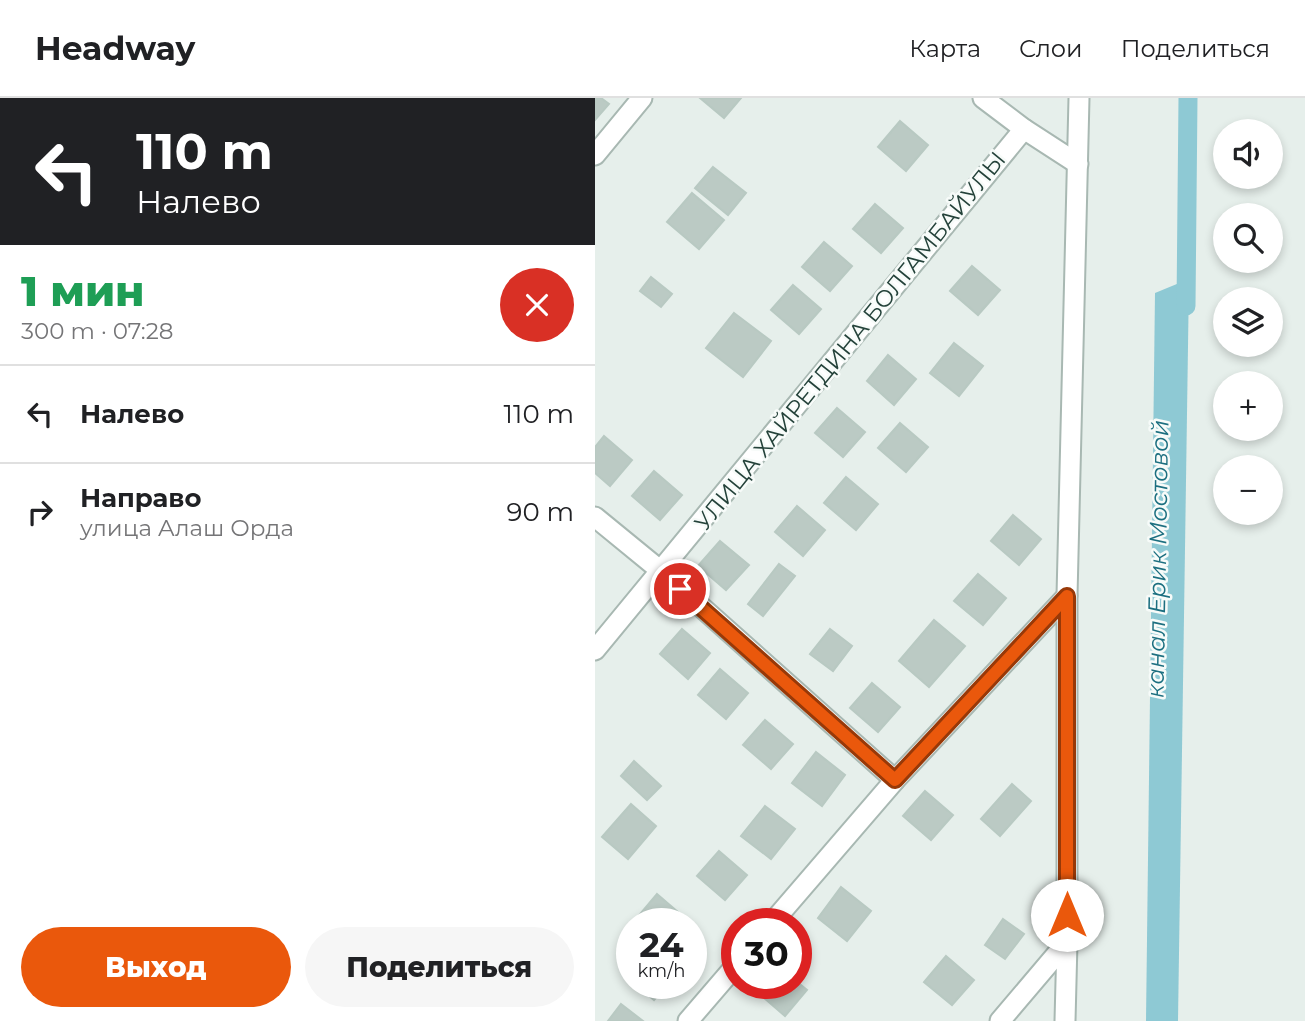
<!DOCTYPE html>
<html lang="ru">
<head>
<meta charset="utf-8">
<style>
	:root { --surface:#fff; --page:#f6f6f6; --text:#202124; --muted:#757577; --line:#e0e0e0; --accent:#ea580c }
	body { margin:0; font-family:Montserrat,sans-serif; background:var(--page); color:var(--text); height:100vh; display:flex; flex-direction:column; font-size:26px; white-space:nowrap }
	* { box-sizing:border-box; margin:0 }
	p { font-size:23px; color:var(--muted) }
	.icon { flex:none; width:38px; height:38px; fill:none; stroke:currentColor; stroke-width:2; stroke-linecap:round; stroke-linejoin:round }
	.map { position:relative; flex:1; overflow:hidden }
	.details { display:flex; flex-direction:column; background:var(--surface); width:595px }
	.details>* { flex:none }
	.top-card { background:#202124; color:#fff; overflow:hidden }
	.tools { position:absolute; left:618px; top:21px; display:grid; gap:14px }
	.tools a { display:grid; place-items:center; width:70px; height:70px; border-radius:50%; background:var(--surface); box-shadow:0 4px 10px #0003; font-size:35px }
	.speed { position:absolute; left:21px; top:810px; display:flex; gap:14px; font-size:35px; font-weight:700; text-align:center }
	.speed>* { display:grid; place-content:center; width:91px; height:91px; border-radius:50%; background:var(--surface); box-shadow:0 4px 10px #0003; line-height:1 }
	.speed small { font-size:18px; font-weight:400 }
	.speed .limit { border:10px solid #d22; background:#fff; color:#111 }
	.pin { position:absolute; display:grid; place-items:center; width:60px; height:60px; color:#fff; margin:-30px; border:4px solid #fff; border-radius:50%; box-shadow:0 2px 7px #0007 }
	.me { position:absolute; width:77px; margin:-38px; rotate:0deg; stroke-linejoin:round; filter:drop-shadow(0 0 5px #0008) }
	.turn { display:flex; align-items:center; gap:24px; height:147px; padding:0 21px; font-size:32px }
	.turn .icon { width:91px; height:91px; stroke-width:2.5 }
	.turn b { display:block; font-size:49px; line-height:60px }
	.round { display:grid; place-items:center; flex:none; width:74px; height:74px; border-radius:37px; background:var(--page) }
	.headline { display:flex; align-items:center; justify-content:space-between; height:119px; padding:0 21px }
	h1 { font-size:42px; font-weight:800; line-height:52px; color:#1e9e55 }
	.primary-button { display:flex; gap:14px; margin-top:auto; padding:14px 21px }
	.primary-button a { flex:1; height:80px; border-radius:42px; background:var(--accent); color:#fff; font-size:28px; font-weight:800; line-height:80px; text-align:center }
	.primary-button a+a { background:var(--page); color:var(--text) }
	ul { padding:0; list-style:none }
	li { display:flex; align-items:center; gap:21px; height:98px; padding:0 21px; border-top:2px solid var(--line) }
	li div { flex:1 }
	li b { display:block; font-size:26px }
	li em { font-style:normal }
	header { display:flex; align-items:center; gap:42px; box-sizing:border-box; height:98px; padding:0 35px; background:var(--surface); border-bottom:2px solid var(--line) }
	header strong { font-size:33px }
	nav { display:flex; gap:38px; margin-inline-start:auto; font-size:24px }
	main { display:flex; flex:1; min-height:0 }
	.map>svg:first-child { display:block }
</style>
</head>
<body>
<header>
<strong>Headway</strong>
<nav><a>Карта</a><a>Слои</a><a>Поделиться</a></nav>
</header>
<main>
<section class="details">
<div class="top-card">
<div class="turn"><svg class="icon" aria-label="left" viewBox="0 0 24 24"><path d="M17 20v-9H6M10 6l-5 5 5 5"/></svg><div><b>110 m</b>Налево</div></div>
</div>
<div class="headline"><div><h1>1 мин</h1><p>300 m · 07:28</p></div><a class="round" style="background:#d93025;color:#fff"><svg class="icon" aria-label="close" viewBox="0 0 24 24"><path d="M6 6l12 12M18 6L6 18"/></svg></a></div>
<ul>
<li><svg class="icon" aria-label="left" viewBox="0 0 24 24"><path d="M17 20v-9H6M10 6l-5 5 5 5"/></svg><div><b>Налево</b></div><em>110 m</em></li>
<li><svg class="icon" aria-label="right" viewBox="0 0 24 24"><path d="M7 20v-9h11M14 6l5 5-5 5"/></svg><div><b>Направо</b><p>улица Алаш Орда</p></div><em>90 m</em></li>
</ul>
<div class="primary-button"><a>Выход</a><a>Поделиться</a></div>
</section>
<div class="map">
<svg width="710" height="923" viewBox="0 0 710 923">
	<rect width="100%" height="100%" fill="#e6efeb"/>
	<polygon fill="#8ec9d4" points="594,181 583,923 551,923 560,195"/>
	<g fill="none" stroke-linecap="round" stroke-linejoin="round">
		<polyline stroke="#8ec9d4" stroke-width="19" points="591,208 593,0"/>
	</g>
	<g fill="#bbcac4" stroke="#b8c9c2" stroke-width="2">
		<polygon points="0,0 6,0 14,6 0,22"/>
		<polygon points="105,0 146,0 129,20"/>
		<polygon points="305,23 333,47 311,73 283,49"/>
		<polygon points="118,69 151,95 133,117 100,90"/>
		<polygon points="97,95 129,122 104,151 72,124"/>
		<polygon points="280,106 308,130 286,155 258,131"/>
		<polygon points="229,144 257,168 235,193 207,169"/>
		<polygon points="377,168 405,192 383,217 355,193"/>
		<polygon points="56,179 77,196 66,209 45,193"/>
		<polygon points="198,187 226,211 204,236 176,212"/>
		<polygon points="139,215 176,243 148,279 111,250"/>
		<polygon points="359,245 388,268 364,298 335,275"/>
		<polygon points="293,257 321,281 299,307 272,283"/>
		<polygon points="242,310 270,334 248,359 220,335"/>
		<polygon points="305,325 333,349 311,374 283,350"/>
		<polygon points="9,338 37,362 15,388 0,375 0,349"/>
		<polygon points="59,373 87,397 65,422 37,398"/>
		<polygon points="251,379 283,406 261,432 229,405"/>
		<polygon points="202,408 230,432 208,458 180,434"/>
		<polygon points="418,417 446,441 424,467 396,443"/>
		<polygon points="125,443 154,467 131,492 103,468"/>
		<polygon points="184,466 200,478 168,518 153,506"/>
		<polygon points="383,476 411,500 388,527 359,503"/>
		<polygon points="339,522 370,548 334,589 304,563"/>
		<polygon points="87,531 115,555 93,581 65,556"/>
		<polygon points="235,531 257,548 238,573 215,556"/>
		<polygon points="125,571 153,595 131,621 103,597"/>
		<polygon points="277,585 305,609 283,634 255,610"/>
		<polygon points="170,622 198,646 176,671 148,647"/>
		<polygon points="221,654 250,677 227,708 197,685"/>
		<polygon points="39,663 66,688 52,702 26,678"/>
		<polygon points="417,686 436,703 405,738 386,721"/>
		<polygon points="330,693 358,717 336,742 308,718"/>
		<polygon points="36,706 61,728 33,761 7,739"/>
		<polygon points="170,708 200,731 176,761 146,738"/>
		<polygon points="124,753 152,777 130,802 102,778"/>
		<polygon points="246,789 276,813 252,843 223,820"/>
		<polygon points="62,796 90,820 85,826 45,826 40,822"/>
		<polygon points="408,821 429,836 410,861 390,847"/>
		<polygon points="351,858 379,882 357,907 329,884"/>
		<polygon points="201,883 212,892 190,918 162,894 169,886 201,886"/>
		<polygon points="40,886 73,886 59,902"/>
		<polygon points="26,906 48,923 13,923"/>
	</g>
	<g fill="none" stroke-linecap="round" stroke-linejoin="round">
		<g stroke="#a8b8b2" stroke-width="23">
			<g id="minor">
				<polyline points="388,0 429,31 483,66"/>
				<polyline points="0,57 47,0"/>
				<polyline points="0,419 66,473 300,682"/>
				<polyline points="0,552 429,31"/>
				<polyline points="176,826 300,682 472,498"/>
				<polyline points="93,923 142,866"/>
				<polyline points="405,923 472,844"/>
				<polyline points="470,923 472,844 472,498 484,0"/>
			</g>
		</g>
		<use href="#minor" stroke="#fff" stroke-width="19"/>
	</g>
	<g fill="none" stroke-linecap="round" stroke-linejoin="round">
		<g stroke="#983908" stroke-width="18">
			<polyline id="route" points="85,491 300,682 472,498 472,817"/>
		</g>
		<use href="#route" stroke="#ea580c" stroke-width="12"/>
	</g>
	<g text-anchor="middle" stroke-width="5" stroke-linejoin="round" paint-order="stroke">
		<g font-size="23" fill="#24423a" stroke="#f7fbf9">
			<text transform="translate(255 243) rotate(-51)" y="8">УЛИЦА ХАЙРЕТДИНА БОЛГАМБАЙУЛЫ</text>
		</g>
		<g font-size="24" font-style="italic" fill="#1c6f80" stroke="#f7fbf9">
			<text transform="translate(563 461) rotate(-89)" y="8">канал Ерик Мостовой</text>
		</g>
	</g>
</svg>
<div class="tools">
<a><svg class="icon" aria-label="sound" viewBox="0 0 24 24"><path d="M4 9h4l5-4v14l-5-4H4zM17 9q2 3 0 6"/></svg></a>
<a><svg class="icon" aria-label="search" viewBox="0 0 24 24"><circle cx="10" cy="10" r="6"/><path d="M15 15l6 6"/></svg></a>
<a><svg class="icon" aria-label="layers" viewBox="0 0 24 24"><path d="M12 4l9 5-9 5-9-5zM3 14l9 5 9-5"/></svg></a>
<a>+</a>
<a>−</a>
</div>
<div class="speed"><div>24<small>km/h</small></div><div class="limit">30</div></div>
<div class="pin" style="left:85px;top:491px;background:#d93025"><svg class="icon" aria-label="arrive" viewBox="0 0 24 24"><path d="M6 21V4h12l-3 4 3 4H6"/></svg></div>
<svg class="me" style="left:472px;top:817px" viewBox="-20 -20 40 40"><circle r="19" fill="#fff"/><path d="M0-13L10 11 0 6-10 11z" fill="#ea580c"/></svg>
</div>
</main>
</body>
</html>
